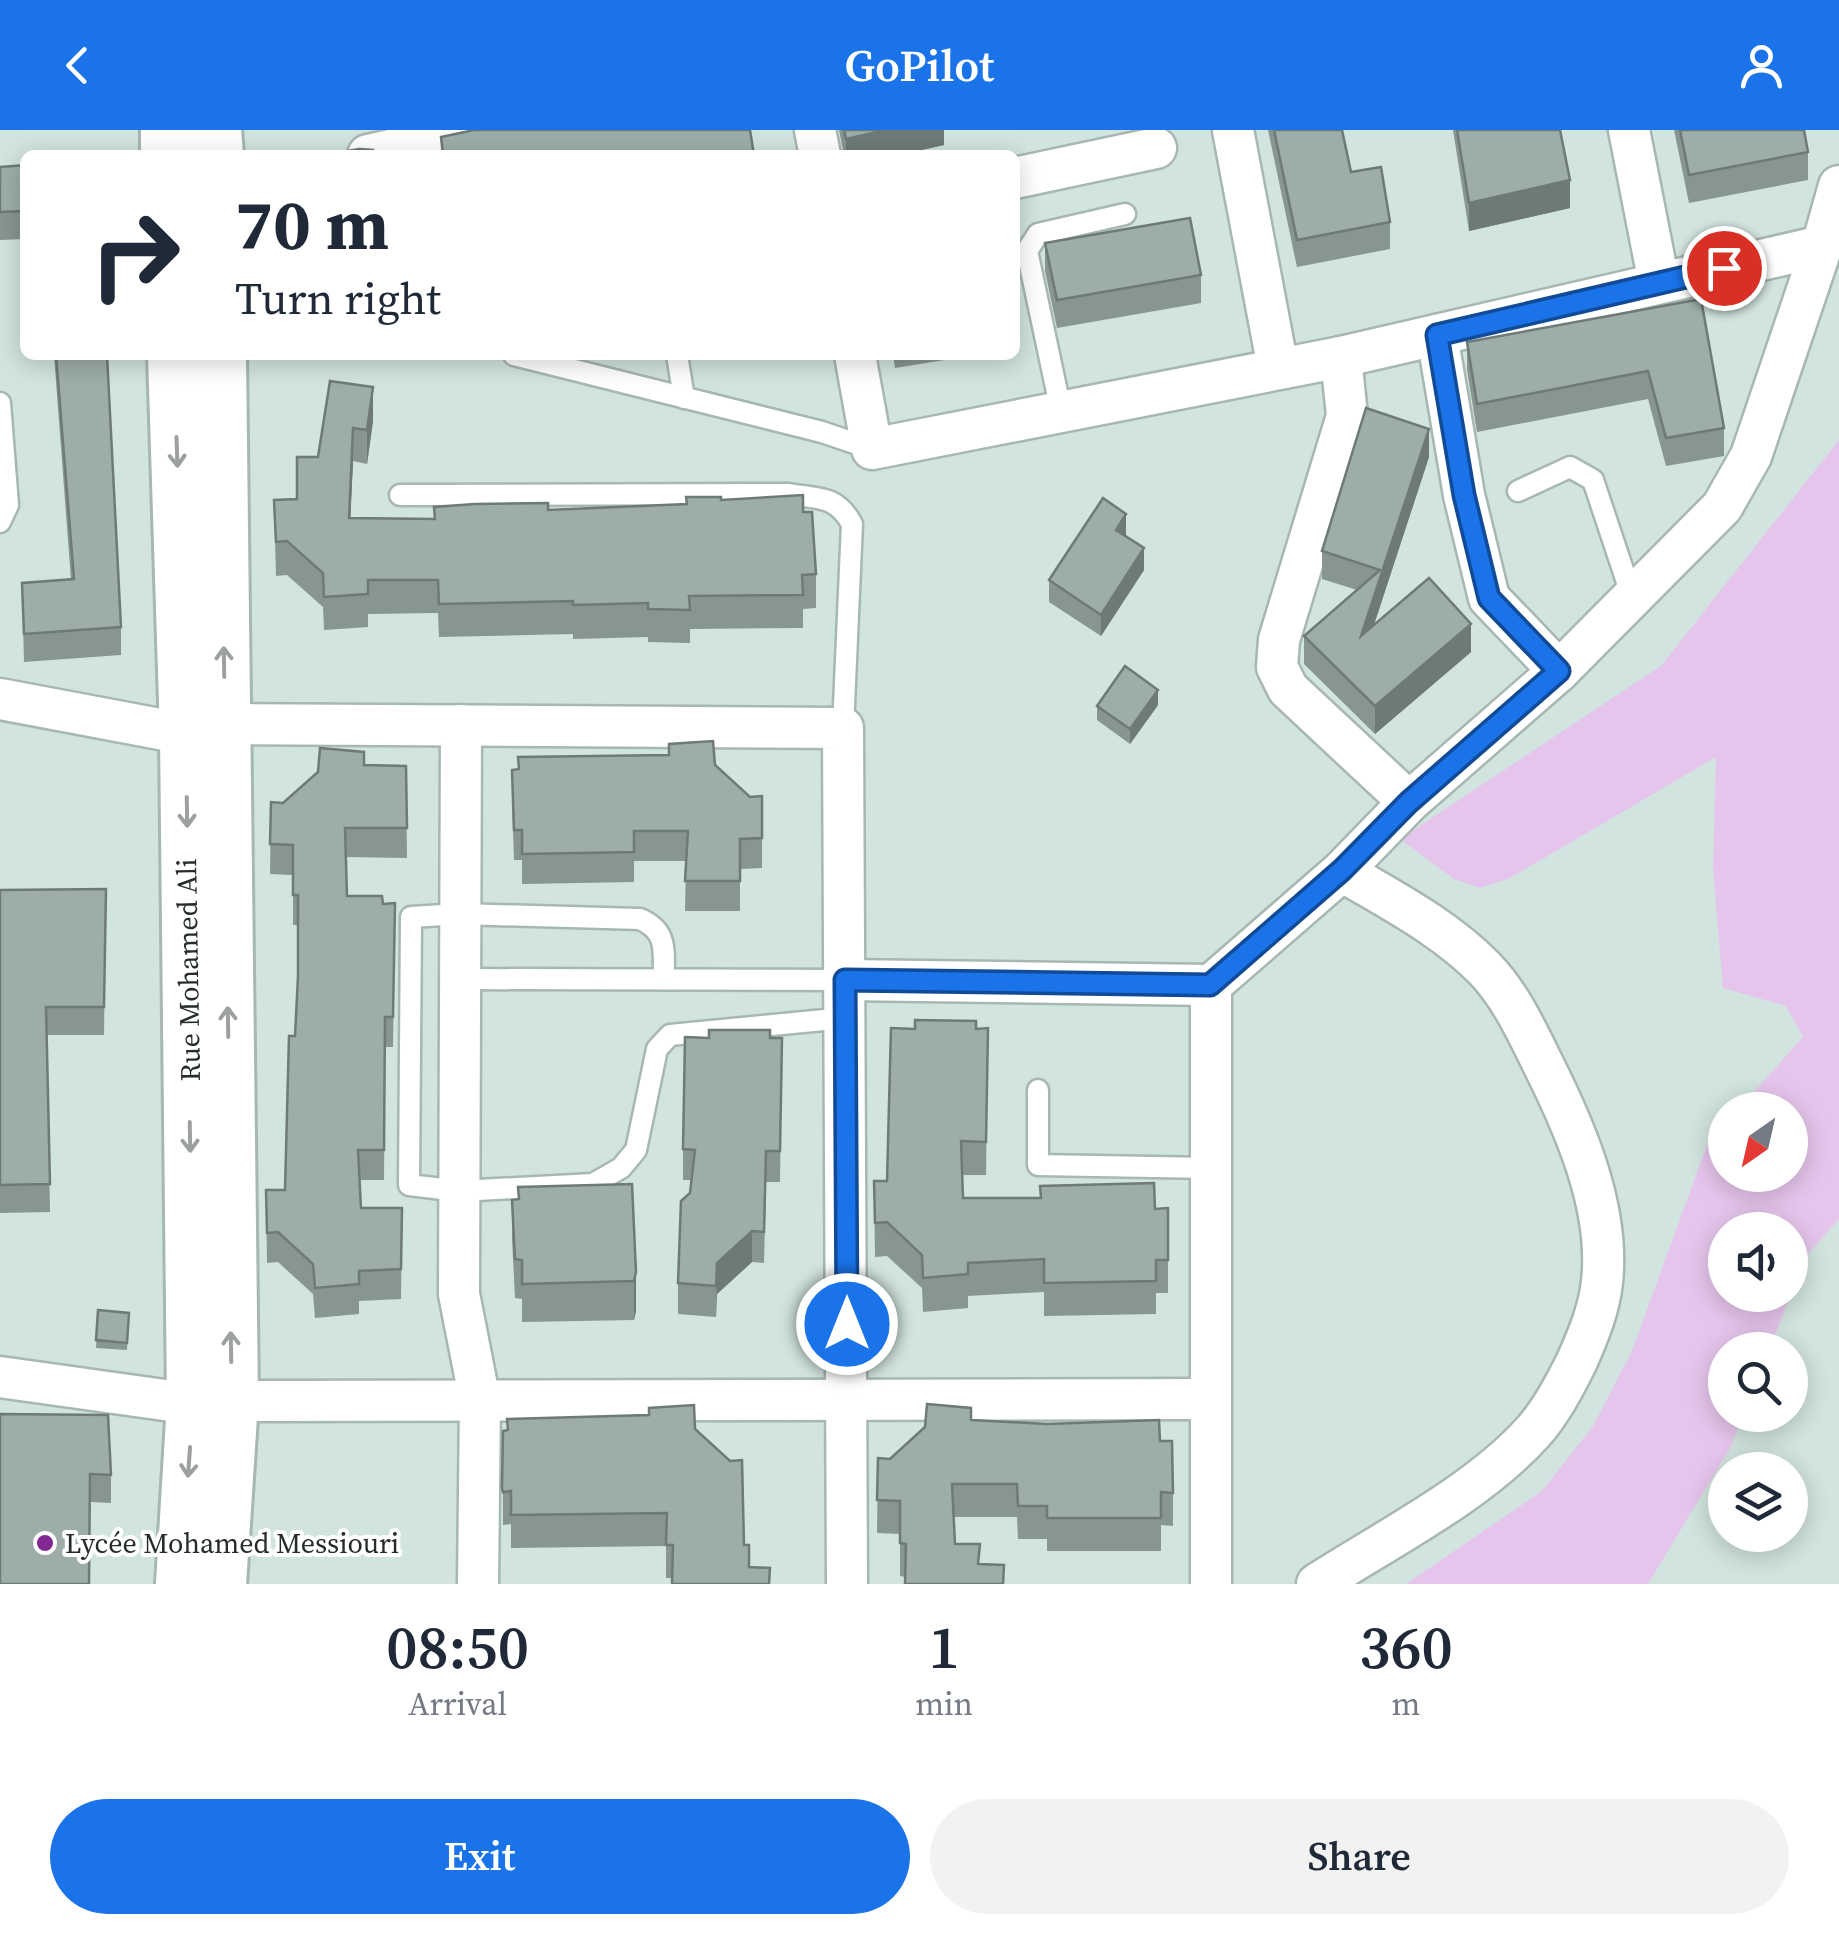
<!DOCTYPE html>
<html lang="en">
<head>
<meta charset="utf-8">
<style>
	:root { --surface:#fff; --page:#f2f2f3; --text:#1f2937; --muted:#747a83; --accent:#1a73e8 }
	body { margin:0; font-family:"Source Serif 4",serif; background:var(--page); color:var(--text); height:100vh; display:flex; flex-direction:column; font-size:38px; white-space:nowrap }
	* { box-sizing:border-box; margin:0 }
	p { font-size:32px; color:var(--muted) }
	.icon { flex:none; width:55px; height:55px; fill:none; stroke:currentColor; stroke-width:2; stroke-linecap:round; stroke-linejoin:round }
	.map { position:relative; height:1454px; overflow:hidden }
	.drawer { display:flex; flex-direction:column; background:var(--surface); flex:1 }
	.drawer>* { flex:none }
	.hud { position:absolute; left:20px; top:20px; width:1000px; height:210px; border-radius:15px; box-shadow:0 5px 25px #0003; background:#fff; color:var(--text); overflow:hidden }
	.needle { width:65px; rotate:214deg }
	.buttons { position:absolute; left:1708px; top:962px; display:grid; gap:20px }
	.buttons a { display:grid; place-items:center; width:100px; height:100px; border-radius:50%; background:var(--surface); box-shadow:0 5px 25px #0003; font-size:50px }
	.pin { position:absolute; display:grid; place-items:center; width:85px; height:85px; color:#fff; margin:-42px; border:5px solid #fff; border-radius:50%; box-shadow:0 2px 10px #0007 }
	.me { position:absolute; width:110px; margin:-55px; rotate:0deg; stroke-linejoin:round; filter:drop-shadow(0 0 8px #0008) }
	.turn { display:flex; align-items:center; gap:35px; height:210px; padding:0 50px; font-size:45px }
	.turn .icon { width:130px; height:130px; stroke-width:2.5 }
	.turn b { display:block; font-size:70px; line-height:85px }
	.eta { display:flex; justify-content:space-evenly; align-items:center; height:170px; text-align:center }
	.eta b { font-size:60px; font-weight:600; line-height:70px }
	.action { display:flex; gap:20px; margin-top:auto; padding:20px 50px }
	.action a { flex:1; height:115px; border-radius:60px; background:var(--accent); color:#fff; font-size:40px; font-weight:600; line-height:115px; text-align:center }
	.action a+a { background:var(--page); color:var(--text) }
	header { display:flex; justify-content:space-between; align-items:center; height:130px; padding:0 50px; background:var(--accent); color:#fff; font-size:45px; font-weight:600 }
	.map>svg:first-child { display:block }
</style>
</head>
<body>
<header><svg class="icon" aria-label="back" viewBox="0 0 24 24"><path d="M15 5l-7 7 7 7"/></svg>GoPilot<svg class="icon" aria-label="person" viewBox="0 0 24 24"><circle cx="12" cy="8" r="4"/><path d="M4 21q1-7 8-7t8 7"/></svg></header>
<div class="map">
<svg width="1839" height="1454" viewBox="0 0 1839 1454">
	<rect width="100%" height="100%" fill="#d2e4df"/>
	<path fill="#e6c5ec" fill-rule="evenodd" d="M 1839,310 L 1839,1089 L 1807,1125 L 1769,1220 L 1725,1220 L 1725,1285 L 1743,1285 L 1730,1318 L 1648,1454 L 1406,1454 L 1542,1361 L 1593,1296 L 1632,1221 L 1707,1015 L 1725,995 L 1725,1045 L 1790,1045 L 1790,980 L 1738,980 L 1803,907 L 1786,876 L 1723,858 L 1713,739 L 1716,627 L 1510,748 L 1480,758 L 1454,749 L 1400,709 L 1661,536 ZM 1725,1100 L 1790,1100 L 1790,1165 L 1725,1165 Z"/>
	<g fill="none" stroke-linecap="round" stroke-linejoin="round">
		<g stroke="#a7b7b3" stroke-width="25">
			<g id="service">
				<polyline points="514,225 822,302 872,319"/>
				<polyline points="677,225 684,268"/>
				<polyline points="0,273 8,375 0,392"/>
				<polyline points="1061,281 1027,121 1038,104 1125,84"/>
				<polyline points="1518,361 1570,337 1593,350 1632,467"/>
				<path d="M 400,365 L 789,364 C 819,369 836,365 852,394 L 843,598"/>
				<polyline points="460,849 845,850"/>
				<path d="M 664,849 C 663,821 669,802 640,789 L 460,784 L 411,787 L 409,1055 L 459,1061 L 593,1054 L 621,1038 L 636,1020 L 657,919 L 670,905 L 845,888"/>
				<polyline points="1038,960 1038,1035 1211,1038"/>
			</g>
		</g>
		<g stroke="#a7b7b3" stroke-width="45">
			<g id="minor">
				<polyline points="815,0 820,25"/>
				<polyline points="1233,0 1278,238"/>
				<polyline points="1629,0 1659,153"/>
				<polyline points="368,25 481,0"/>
				<polyline points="1015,48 1156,18"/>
				<polyline points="1437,205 1464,365 1489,468 1559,541"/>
				<polyline points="855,225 872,319 1341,227 1822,116"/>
				<polyline points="1341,227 1347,286 1279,510 1277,537 1288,559 1409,672"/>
				<polyline points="0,569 186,604 225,594 843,598 847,1454"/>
				<polyline points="461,595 459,1164 480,1271 478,1454"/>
				<polyline points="845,850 1211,855 1211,1454"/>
				<polyline points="1211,855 1342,741 1409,672 1559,541 1722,377 1751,326 1822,116 1839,56"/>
				<polyline points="0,1247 193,1274 232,1271 1211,1269"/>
				<path d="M 1317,1454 C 1387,1409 1477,1364 1533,1302 C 1551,1282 1565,1255 1577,1231 C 1588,1206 1599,1180 1602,1152 C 1610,1079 1576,1000 1544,936 C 1527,902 1511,866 1485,839 C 1444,797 1392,771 1342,741"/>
			</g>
		</g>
		<g stroke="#a7b7b3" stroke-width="58">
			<g id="tertiary">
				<polyline points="167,0 167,25"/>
				<polyline points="215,0 217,25"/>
				<polyline points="174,225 186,604 193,1274 182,1454"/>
				<polyline points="220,1454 232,1271 220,225"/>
			</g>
		</g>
		<use href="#service" stroke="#fff" stroke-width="20"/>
		<use href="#minor" stroke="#fff" stroke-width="40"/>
		<use href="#tertiary" stroke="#fff" stroke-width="52"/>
	</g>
	<g fill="#879692">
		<polygon points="839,0 944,0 944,15 899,25 844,25"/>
		<polygon points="1268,0 1342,0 1351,42 1390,92 1390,119 1297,137"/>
		<polygon points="1453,0 1560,0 1570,78 1469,101"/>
		<polygon points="1674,0 1804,0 1808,22 1808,50 1689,73"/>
		<polygon points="25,35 25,109 0,110 0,37"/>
		<polygon points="1045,113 1201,145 1201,173 1057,198 1045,141"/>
		<polygon points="1701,169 1724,298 1724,326 1666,336 1648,269 1477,302 1467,240 1467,212"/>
		<polygon points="54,225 107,225 121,497 121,525 24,532 22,453 71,450"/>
		<polygon points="893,225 963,225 963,227 895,238"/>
		<polygon points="330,251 373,291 367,334 353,331 350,388 434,389 434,377 548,380 686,374 686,367 721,370 803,382 816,444 816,478 803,479 803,498 690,499 690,513 648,512 648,507 573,509 573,504 439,507 438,483 368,484 368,497 324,500 323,477 287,445 276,446 274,370 297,369 318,327"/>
		<polygon points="1429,327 1374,495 1471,522 1375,604 1304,534 1304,506 1357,460 1322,449 1322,421"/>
		<polygon points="1126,406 1144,440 1101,506 1049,472 1049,450"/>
		<polygon points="1158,575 1130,614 1097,590 1097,576"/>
		<polygon points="518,627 715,635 750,667 762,666 762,738 740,739 740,781 685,781 686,731 634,731 634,752 522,754 522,730 514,730 512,670 512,640 518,639"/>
		<polygon points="364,635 406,636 407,728 346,727 347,766 383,774 395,773 393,917 385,917 384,1050 360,1050 361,1078 402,1078 401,1169 359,1171 359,1184 315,1188 313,1164 278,1132 267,1133 266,1060 285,1060 298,846 298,795 293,795 293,745 270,744 271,672 283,673"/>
		<polygon points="106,759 104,905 47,905 50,1082 0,1083 0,760"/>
		<polygon points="988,898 986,1045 962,1045 963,1068 1155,1079 1168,1078 1168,1163 1156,1163 1156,1184 1044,1186 1044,1162 968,1166 968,1178 923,1182 922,1158 887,1126 875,1127 874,1051 887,1051 976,899"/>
		<polygon points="770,908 782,908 780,1052 766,1052 764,1133 752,1132 717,1164 716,1187 678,1184 678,1153 691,1050 683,1050 683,1019"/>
		<polygon points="632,1054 636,1181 634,1190 522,1192 522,1169 515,1168 512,1109 512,1070"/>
		<polygon points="98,1180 129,1183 127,1220 96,1218"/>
		<polygon points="694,1275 672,1448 666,1448 666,1416 511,1418 511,1394 503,1395 503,1301 507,1300 507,1289 649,1285"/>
		<polygon points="0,1284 111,1345 111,1373 90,1372"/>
		<polygon points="971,1290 1160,1311 1173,1363 1173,1396 1161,1395 1161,1421 1047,1421 1047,1409 1018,1409 1017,1387 953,1387 905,1447 900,1446 900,1404 877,1403 878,1328 890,1329"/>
	</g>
	<g fill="#6e7a77">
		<polygon points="886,0 944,0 944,15 899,25 846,25 846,9"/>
		<polygon points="1570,50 1570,78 1469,101 1469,73"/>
		<polygon points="373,257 373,291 367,334 367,300"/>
		<polygon points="353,298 353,331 349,421 349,388"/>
		<polygon points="1429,299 1429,327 1361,534 1361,506"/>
		<polygon points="1126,384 1126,406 1116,422 1116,400"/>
		<polygon points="1144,418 1144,440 1101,506 1101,485"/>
		<polygon points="1471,494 1471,522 1375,604 1375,576"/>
		<polygon points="1158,560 1158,575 1130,614 1130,599"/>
		<polygon points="752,1101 752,1132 717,1164 716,1187 717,1133"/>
		<polygon points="636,1142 636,1181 634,1190 634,1151"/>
	</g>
	<g fill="#9daeaa" stroke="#6e7a77" stroke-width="2.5">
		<polygon points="474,0 750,0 754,25 689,25 689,22 672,25 443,25 441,7"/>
		<polygon points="844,0 886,0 846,9"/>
		<polygon points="1274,0 1342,0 1351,42 1381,37 1390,92 1297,110"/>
		<polygon points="1457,0 1560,0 1570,50 1469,73"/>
		<polygon points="1680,0 1804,0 1808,22 1689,45"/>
		<polygon points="359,19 373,20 374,25 325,25"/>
		<polygon points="25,35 25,81 0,82 0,37"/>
		<polygon points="1190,88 1201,145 1057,170 1045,113"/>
		<polygon points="1701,169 1724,298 1666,308 1648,241 1477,274 1467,212"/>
		<polygon points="56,225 107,225 121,497 24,504 22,453 74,449"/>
		<polygon points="330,251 373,257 367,300 353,298 349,388 435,389 434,377 475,374 548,373 548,380 687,374 686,367 721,367 721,370 803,365 803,382 812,382 816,444 802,445 803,465 689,466 690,480 648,479 648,473 573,475 573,471 439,474 438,450 368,450 368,464 324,467 323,443 287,411 276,412 274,370 297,369 297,327 318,327"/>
		<polygon points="1366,278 1429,299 1361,506 1429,448 1471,494 1375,576 1304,506 1380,440 1322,421"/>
		<polygon points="1103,368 1126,384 1116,400 1144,418 1101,485 1049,450"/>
		<polygon points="1125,536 1158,560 1130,599 1097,576"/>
		<polygon points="713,611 715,635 750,667 762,666 762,708 740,709 740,751 685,751 688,701 634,701 634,722 522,724 522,700 514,700 512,640 519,639 518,627 669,625 669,614"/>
		<polygon points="320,618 364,622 364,635 406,636 407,698 345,698 347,766 382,766 383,774 395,773 393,887 385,887 384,1020 358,1020 361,1078 402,1078 401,1139 359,1141 359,1154 315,1158 313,1134 278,1102 267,1103 266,1060 285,1060 289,906 295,906 298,846 298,765 293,765 293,715 270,714 271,672 283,673 318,642"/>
		<polygon points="106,759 104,877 46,877 50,1054 0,1055 0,760"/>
		<polygon points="915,890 976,891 976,899 988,898 986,1012 961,1011 963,1068 1041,1068 1040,1056 1154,1053 1155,1079 1168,1078 1168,1130 1156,1130 1156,1151 1044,1153 1044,1129 968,1133 968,1144 923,1148 922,1125 887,1092 875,1093 874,1051 887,1051 891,898 915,899"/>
		<polygon points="709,900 770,900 770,908 782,908 780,1021 766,1021 764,1102 752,1101 717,1133 716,1156 678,1153 681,1071 690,1063 695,1020 683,1019 685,907 709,908"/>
		<polygon points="632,1054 636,1142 634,1151 522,1154 522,1130 515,1129 512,1070 519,1069 518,1057"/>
		<polygon points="98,1180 129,1183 127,1213 96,1210"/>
		<polygon points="927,1274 971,1278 971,1290 1047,1294 1159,1290 1160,1311 1172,1311 1173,1363 1161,1362 1161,1388 1047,1388 1047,1376 1018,1376 1017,1354 952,1354 955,1414 980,1414 978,1434 1004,1435 1003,1454 905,1454 906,1414 900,1413 900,1371 877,1370 878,1328 890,1329 925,1297"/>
		<polygon points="694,1275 695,1299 730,1331 742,1330 744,1415 749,1415 749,1437 770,1438 769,1454 672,1454 673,1415 666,1415 667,1383 511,1385 511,1361 503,1362 502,1358 503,1301 508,1300 507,1289 649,1285 649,1278"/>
		<polygon points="0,1284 108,1285 111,1345 90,1344 89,1454 0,1454"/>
	</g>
	<defs><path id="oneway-shaft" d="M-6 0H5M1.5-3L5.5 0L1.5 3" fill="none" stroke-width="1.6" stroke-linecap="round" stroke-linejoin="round" transform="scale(2.5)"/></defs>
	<g stroke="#9da0a0">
		<use href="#oneway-shaft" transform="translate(177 322) rotate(88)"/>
		<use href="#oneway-shaft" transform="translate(224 532) rotate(-91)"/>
		<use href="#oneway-shaft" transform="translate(187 682) rotate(89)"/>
		<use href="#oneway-shaft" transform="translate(228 892) rotate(-91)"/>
		<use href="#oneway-shaft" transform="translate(190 1007) rotate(89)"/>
		<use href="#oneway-shaft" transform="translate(231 1217) rotate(-91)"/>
		<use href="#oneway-shaft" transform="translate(189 1332) rotate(94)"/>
	</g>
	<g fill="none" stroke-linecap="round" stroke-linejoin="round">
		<g stroke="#114b97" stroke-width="25">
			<polyline id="route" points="847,1194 845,850 1210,855 1342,740 1409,672 1559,541 1489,468 1464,365 1437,205 1724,138"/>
		</g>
		<use href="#route" stroke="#1a73e8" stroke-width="18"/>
	</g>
	<circle fill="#832793" stroke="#fff" stroke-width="4" cx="45" cy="1413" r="10"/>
	<g text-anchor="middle" stroke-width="8" stroke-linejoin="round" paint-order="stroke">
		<g font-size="28" fill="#252c2b" stroke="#fff">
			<text transform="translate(188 840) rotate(-91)" y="10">Rue Mohamed Ali</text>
		</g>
		<g font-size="28" fill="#252c2b" stroke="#fff" text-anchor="start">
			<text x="65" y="1423">Lycée Mohamed Messiouri</text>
		</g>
	</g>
</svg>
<div class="buttons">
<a><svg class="needle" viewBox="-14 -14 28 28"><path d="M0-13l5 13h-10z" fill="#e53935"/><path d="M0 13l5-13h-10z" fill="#747a83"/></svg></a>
<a><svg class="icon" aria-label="sound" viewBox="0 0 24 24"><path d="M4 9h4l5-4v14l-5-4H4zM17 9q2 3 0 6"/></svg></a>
<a><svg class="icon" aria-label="search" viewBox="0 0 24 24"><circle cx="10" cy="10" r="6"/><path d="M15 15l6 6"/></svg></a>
<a><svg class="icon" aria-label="layers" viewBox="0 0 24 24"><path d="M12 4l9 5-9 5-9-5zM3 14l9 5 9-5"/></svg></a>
</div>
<div class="pin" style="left:1724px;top:138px;background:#d93025"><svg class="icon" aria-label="arrive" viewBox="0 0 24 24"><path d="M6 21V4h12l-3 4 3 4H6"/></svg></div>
<svg class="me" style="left:847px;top:1194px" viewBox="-20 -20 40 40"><circle r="17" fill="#1a73e8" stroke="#fff" stroke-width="3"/><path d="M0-11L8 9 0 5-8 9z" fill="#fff"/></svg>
<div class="hud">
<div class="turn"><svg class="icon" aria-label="right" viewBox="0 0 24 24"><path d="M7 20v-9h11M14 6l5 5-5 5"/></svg><div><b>70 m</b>Turn right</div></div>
</div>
</div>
<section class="drawer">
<div class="eta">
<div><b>08:50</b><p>Arrival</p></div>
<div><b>1</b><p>min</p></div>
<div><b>360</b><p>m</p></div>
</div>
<div class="action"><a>Exit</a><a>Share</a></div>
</section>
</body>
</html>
